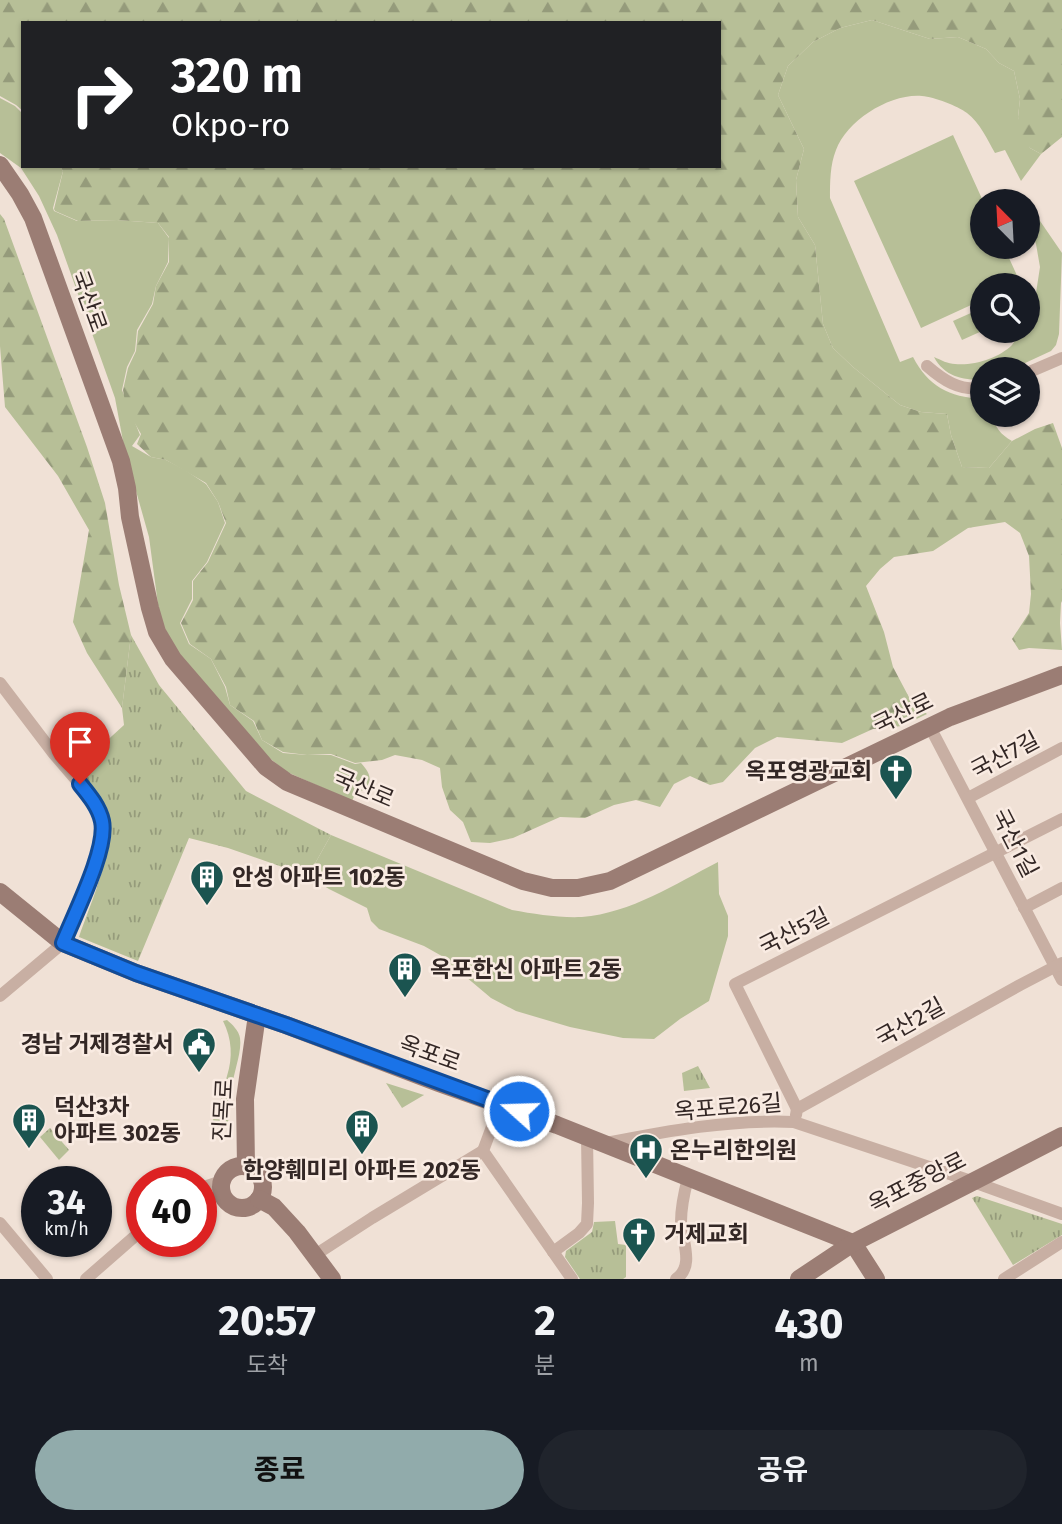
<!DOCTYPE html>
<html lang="ko">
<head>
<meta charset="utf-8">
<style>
	:root { --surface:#171b24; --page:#20242c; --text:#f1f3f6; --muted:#9ea1a6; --accent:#91abab }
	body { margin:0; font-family:"Fira Sans","Noto Sans KR",sans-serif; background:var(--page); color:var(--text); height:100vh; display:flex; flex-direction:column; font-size:26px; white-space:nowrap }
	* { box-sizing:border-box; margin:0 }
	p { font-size:23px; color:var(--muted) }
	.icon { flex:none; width:38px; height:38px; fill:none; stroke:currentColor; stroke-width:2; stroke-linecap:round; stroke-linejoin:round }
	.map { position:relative; height:1279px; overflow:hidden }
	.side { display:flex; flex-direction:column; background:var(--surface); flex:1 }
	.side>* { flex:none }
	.banner { position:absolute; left:21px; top:21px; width:700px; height:147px; border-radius:0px; box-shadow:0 2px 5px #0004; background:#202124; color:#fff; overflow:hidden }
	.needle { width:46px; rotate:336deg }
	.buttons { position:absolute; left:970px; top:189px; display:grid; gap:14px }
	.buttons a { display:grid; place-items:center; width:70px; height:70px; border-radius:50%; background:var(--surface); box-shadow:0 2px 5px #0004; font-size:35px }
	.speed { position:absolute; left:21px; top:1166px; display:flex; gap:14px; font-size:35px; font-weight:700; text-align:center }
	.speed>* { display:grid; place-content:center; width:91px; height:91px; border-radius:50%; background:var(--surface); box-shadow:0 2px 5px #0004; line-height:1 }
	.speed small { font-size:18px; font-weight:400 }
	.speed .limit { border:10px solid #d22; background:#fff; color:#111 }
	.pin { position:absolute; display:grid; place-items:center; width:60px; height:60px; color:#fff; margin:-72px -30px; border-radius:50% 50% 50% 0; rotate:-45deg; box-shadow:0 0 7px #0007 }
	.pin .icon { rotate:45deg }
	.me { position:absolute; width:77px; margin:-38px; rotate:290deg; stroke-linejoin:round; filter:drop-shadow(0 0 5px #0008) }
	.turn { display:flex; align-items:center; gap:24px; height:147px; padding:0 35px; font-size:32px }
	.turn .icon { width:91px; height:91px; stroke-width:2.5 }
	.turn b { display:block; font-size:49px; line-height:60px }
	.eta { display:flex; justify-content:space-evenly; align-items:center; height:119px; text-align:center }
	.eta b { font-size:42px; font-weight:700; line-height:49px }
	.button { display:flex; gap:14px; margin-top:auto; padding:14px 35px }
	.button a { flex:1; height:80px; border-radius:42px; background:var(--accent); color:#111; font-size:28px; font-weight:700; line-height:80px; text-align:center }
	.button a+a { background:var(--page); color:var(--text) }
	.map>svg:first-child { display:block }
</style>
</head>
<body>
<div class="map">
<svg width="1062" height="1279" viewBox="0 0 1062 1279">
	<defs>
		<pattern id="forest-firs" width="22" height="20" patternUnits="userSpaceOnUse" patternTransform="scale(1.75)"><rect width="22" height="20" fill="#b7bf97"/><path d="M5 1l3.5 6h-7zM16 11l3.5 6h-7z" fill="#959b7b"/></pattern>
		<pattern id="park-tufts" width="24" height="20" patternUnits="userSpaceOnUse" patternTransform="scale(1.75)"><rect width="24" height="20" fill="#b7bf97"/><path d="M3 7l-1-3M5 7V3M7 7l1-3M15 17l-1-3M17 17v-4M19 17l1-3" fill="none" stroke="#959b7b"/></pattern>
	</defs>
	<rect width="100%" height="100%" fill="#f0e1d6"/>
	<g fill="#b7bf97">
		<path d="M 872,20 L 930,39 L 958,37 L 986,49 L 999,63 L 1014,71 L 1020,99 L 1018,117 L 1030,148 L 1041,154 L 1021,181 L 1005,150 L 995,153 C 987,139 980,123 967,113 C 958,106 934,97 922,96 C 891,93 847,120 836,150 C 830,165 830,182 830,198 L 900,362 L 913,357 C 928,386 949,397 982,399 L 982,415 L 991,415 C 996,428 1000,434 1012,441 L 989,468 L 962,467 L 951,435 L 947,414 L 921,412 L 900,405 L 853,367 L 833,348 L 823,324 L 815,245 L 798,217 L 796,180 L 804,149 L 778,95 L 788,66 L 813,42 L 840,28 Z"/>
		<path d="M 0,98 L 15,106 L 23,114 L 23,166 L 60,166 L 63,171 L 53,208 L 54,211 L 77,221 L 117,220 L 158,223 L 169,238 L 168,262 L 156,286 L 152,304 L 137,330 L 135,351 L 127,367 L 122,390 L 140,435 L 132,446 L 151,457 L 166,460 L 185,470 L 206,484 L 218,502 L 225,523 L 207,562 L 192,581 L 192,599 L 180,623 L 189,644 L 211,659 L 225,687 L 230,705 L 253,721 L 262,740 L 283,753 L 307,755 L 331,755 L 355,764 L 361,763 C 369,772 372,777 368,789 L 356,792 L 352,801 L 287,772 L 263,753 L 179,654 L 164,627 L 159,612 L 149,537 L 125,452 L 115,398 L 57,235 L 39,196 L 21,168 L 0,153 Z"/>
		<polygon points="953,135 983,201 982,201 982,247 1004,247 1020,282 1014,285 982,285 982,300 921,328 854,181"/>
		<path d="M 1027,202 L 1062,253 L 1059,334 L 1056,345 L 1051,351 L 1012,369 L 982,369 L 982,380 C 962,380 944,376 934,357 C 941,360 948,364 955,364 C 974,366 999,358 1012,345 C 1015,341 1018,335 1021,331 L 1027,331 L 1027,320 L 1034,306 L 1040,267 L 1036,244 L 1027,221 Z"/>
		<polygon points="982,308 982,331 962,340 953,321"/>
		<path d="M 331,835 L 512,910 C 535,914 558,918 582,917 C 631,913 675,884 718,862 L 719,894 L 728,916 L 728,936 L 709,1001 L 680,1019 L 654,1039 L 623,1038 L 570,1027 L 516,1011 L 491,998 L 440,955 L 424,946 L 379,929 L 371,921 L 367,908 L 329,889 L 308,876 Z"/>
		<path d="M 227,1020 C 232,1024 239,1031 240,1038 C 242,1050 235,1069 233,1081 C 230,1095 229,1110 228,1124 L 221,1129 L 214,1125 L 213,1120 C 221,1106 222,1092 227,1076 C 233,1057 232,1039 223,1021 Z"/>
	</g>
	<g fill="url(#forest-firs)">
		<polygon points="0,0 1062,0 1062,137 1041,154 1030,148 1022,137 1018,117 1020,99 1014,71 999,63 986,49 958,37 930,39 872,20 840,28 813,42 788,66 778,95 804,149 796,180 798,217 815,245 823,324 833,348 853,367 900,405 921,412 947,414 951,435 962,467 989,468 1012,441 1035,429 1053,423 1062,448 1062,601 1061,603 1060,623 1062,650 1029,648 1019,650 1012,639 1029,613 1031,594 1029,556 1020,533 1005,522 968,528 933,551 894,557 880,569 866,586 884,632 893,667 911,701 927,714 902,726 873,729 842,743 777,737 755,748 723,782 710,785 690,776 674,784 660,807 636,800 614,805 585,818 560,817 513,838 490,843 471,842 463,822 450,810 442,787 440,768 422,760 395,755 382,760 355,763 331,754 307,755 283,752 262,740 254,721 230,705 226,687 211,659 190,644 181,623 193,600 193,581 208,562 226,523 218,502 206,483 166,460 151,457 137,444 141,434 126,408 123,390 128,368 136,351 138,331 153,304 156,286 169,262 169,237 158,223 117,220 78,221 55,211 54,209 63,171 60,166 719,166 719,23 23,23 23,111 16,105 0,96"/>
		<polygon points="0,214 4,219 87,447 105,503 119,585 131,635 122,708 87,653 73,622 89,530 58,476 5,407 0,346"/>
	</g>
	<g fill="url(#park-tufts)">
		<path d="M 131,635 L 159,685 L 246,791 L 331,835 L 308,876 L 228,848 L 189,838 L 138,961 L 79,937 C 93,895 121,841 101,798 C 95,788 84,778 77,768 L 124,725 L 122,708 Z"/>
		<polygon points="698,1066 710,1088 684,1091 682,1073"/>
		<polygon points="386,1083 424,1095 402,1108"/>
		<polygon points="50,1128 69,1150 59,1160 40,1137"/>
		<polygon points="977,1196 1062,1224 1062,1235 1013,1265 972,1198"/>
		<polygon points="615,1221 618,1244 626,1245 626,1277 623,1279 580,1279 565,1257 566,1251 592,1232 594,1222"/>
	</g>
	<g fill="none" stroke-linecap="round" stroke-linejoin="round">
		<g stroke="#c8afa3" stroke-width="12">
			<path d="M 927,366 C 943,380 959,391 982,388"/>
			<polyline points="1027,373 1062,358"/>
			<polyline points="0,683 54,754 90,796 102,820 103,835 99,854 63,943 0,996"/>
			<polyline points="930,727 1062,980"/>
			<polyline points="968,798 1062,748"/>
			<polyline points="1024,908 1062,888"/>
			<polyline points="500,1105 483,1151 572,1279"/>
			<polyline points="797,1109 735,984 1062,819"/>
			<polyline points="796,1115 797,1109 1020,985 1062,963"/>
			<path d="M 606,1143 C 667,1131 731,1119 794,1122 L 971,1181 L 1062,1214"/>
			<polyline points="201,1188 222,1181"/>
			<polyline points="0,1223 47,1279"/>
			<polyline points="553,1252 579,1233 587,1224 588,1203 587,1136"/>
			<polyline points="315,1255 372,1218 483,1151"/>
			<polyline points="86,1279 142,1230"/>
			<path d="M 676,1279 C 695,1266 682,1241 681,1222 C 681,1206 684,1193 688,1178"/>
			<polyline points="1004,1279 1062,1242"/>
		</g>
		<g stroke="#9b7d74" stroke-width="18">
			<polyline points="0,165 20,194 33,218 121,461 127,488 130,517 150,608 157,632 173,659 266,767 287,782 523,881 552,888 578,888 610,881 950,717 1062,675"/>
			<polyline points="0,892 63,943 136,973 286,1025 439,1083 557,1125 853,1243 876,1279"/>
			<polyline points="246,1166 245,1099 257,1015"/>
			<circle cx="242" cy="1187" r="21"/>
			<polyline points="259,1199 274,1207 297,1232 332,1279"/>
			<polyline points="799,1279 853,1243 1062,1136"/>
		</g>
	</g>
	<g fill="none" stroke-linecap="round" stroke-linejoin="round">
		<g stroke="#114b97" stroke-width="18">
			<path id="route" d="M 80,784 C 89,795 99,807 102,821 C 108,849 74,915 63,943 L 136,973 L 286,1025 L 519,1111"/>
		</g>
		<use href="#route" stroke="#1a73e8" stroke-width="12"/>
	</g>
	<defs>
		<g id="church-pin" transform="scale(1.75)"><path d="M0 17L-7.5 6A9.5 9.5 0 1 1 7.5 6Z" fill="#1b5450" stroke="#f9ebe2"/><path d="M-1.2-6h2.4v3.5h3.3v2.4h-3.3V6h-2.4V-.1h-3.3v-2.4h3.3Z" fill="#fff"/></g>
		<g id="building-pin" transform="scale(1.75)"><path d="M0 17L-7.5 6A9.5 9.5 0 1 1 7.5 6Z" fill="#1b5450" stroke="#f9ebe2"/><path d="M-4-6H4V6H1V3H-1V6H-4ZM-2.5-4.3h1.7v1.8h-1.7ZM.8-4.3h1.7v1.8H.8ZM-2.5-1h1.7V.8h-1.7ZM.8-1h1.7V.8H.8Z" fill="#fff"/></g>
		<g id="civic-pin" transform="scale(1.75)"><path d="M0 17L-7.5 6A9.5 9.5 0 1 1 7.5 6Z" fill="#1b5450" stroke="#f9ebe2"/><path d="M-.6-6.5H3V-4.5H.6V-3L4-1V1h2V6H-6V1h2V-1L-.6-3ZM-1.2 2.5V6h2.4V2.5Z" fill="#fff"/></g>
		<g id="hospital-pin" transform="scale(1.75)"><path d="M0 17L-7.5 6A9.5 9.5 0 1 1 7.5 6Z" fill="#1b5450" stroke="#f9ebe2"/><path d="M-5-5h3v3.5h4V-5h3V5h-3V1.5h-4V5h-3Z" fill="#fff"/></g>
	</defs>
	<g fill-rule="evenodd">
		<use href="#church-pin" x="896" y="771"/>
		<use href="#building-pin" x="207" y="877"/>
		<use href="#building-pin" x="405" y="969"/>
		<use href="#civic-pin" x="199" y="1044"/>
		<use href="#building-pin" x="29" y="1120"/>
		<use href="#building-pin" x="362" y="1126"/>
		<use href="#hospital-pin" x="646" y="1150"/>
		<use href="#church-pin" x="639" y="1234"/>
	</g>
	<g text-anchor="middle" stroke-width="5" stroke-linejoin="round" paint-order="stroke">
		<g font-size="23" fill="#332725" stroke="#f9ebe2">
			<text transform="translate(89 301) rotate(70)" y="8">국산로</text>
			<text transform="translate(903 713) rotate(-26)" y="8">국산로</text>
			<text transform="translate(1005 755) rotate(-28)" y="8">국산7길</text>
			<text transform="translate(364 788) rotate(23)" y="8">국산로</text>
			<text transform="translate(1015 843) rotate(63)" y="8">국산1길</text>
			<text transform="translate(794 931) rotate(-27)" y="8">국산5길</text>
			<text transform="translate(910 1022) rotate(-29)" y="8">국산2길</text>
			<text transform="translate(430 1053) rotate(20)" y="8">옥포로</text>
			<text transform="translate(728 1107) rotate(-5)" y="8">옥포로26길</text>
			<text transform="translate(223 1110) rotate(-87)" y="8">진목로</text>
			<text transform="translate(917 1182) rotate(-27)" y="8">옥포중앙로</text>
		</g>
		<g font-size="23" font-weight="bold" fill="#332725" stroke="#f9ebe2" text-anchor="start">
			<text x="872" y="779" text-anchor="end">옥포영광교회</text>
			<text x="232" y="885">안성 아파트 102동</text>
			<text x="430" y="977">옥포한신 아파트 2동</text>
			<text x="174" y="1052" text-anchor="end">경남 거제경찰서</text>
			<text x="54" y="1115">덕산3차<tspan x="54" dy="26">아파트 302동</tspan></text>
			<text x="670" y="1158">온누리한의원</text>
			<text x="362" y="1178" text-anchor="middle">한양훼미리 아파트 202동</text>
			<text x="664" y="1242">거제교회</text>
		</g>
	</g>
</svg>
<div class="buttons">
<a><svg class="needle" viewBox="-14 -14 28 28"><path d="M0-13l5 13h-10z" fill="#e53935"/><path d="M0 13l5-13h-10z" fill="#9ea1a6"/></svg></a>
<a><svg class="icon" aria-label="search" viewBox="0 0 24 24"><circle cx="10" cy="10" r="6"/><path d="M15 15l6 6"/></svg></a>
<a><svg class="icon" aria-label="layers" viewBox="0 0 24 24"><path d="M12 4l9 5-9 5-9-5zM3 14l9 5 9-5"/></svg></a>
</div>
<div class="speed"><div>34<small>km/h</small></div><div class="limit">40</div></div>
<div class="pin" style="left:80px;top:784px;background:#d93025"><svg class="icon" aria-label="arrive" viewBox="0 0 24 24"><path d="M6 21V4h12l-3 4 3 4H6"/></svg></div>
<svg class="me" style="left:519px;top:1111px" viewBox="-20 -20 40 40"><circle r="17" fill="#1a73e8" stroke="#fff" stroke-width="3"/><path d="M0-11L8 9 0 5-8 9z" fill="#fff"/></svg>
<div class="banner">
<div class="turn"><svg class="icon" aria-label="right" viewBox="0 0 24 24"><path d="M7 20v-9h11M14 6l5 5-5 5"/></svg><div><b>320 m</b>Okpo-ro</div></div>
</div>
</div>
<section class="side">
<div class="eta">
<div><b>20:57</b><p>도착</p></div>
<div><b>2</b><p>분</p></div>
<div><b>430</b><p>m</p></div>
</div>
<div class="button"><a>종료</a><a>공유</a></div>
</section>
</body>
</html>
